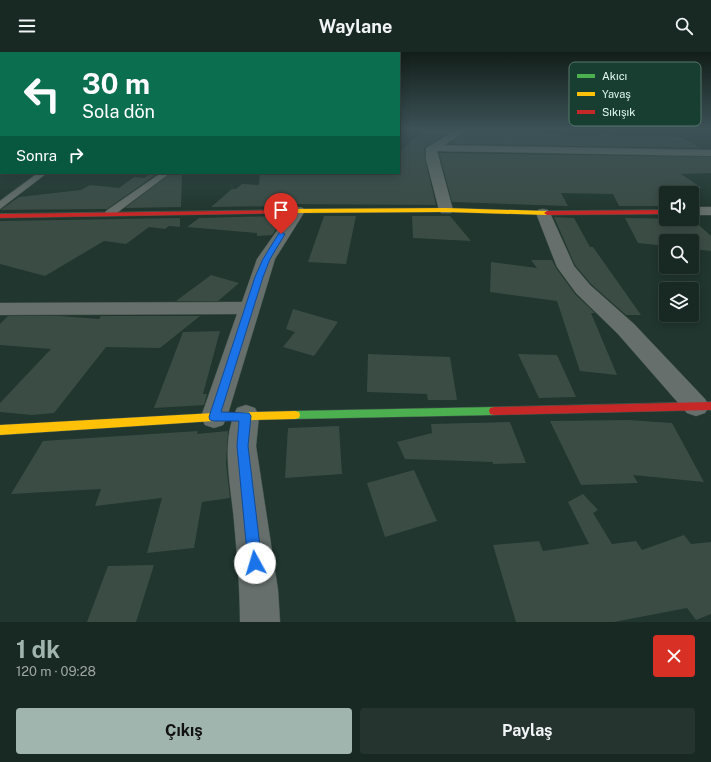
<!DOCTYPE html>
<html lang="tr">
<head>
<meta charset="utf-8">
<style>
	:root { --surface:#182822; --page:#25342f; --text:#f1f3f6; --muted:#9fa6a5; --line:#364440; --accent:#a0b5ad }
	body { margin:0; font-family:"Public Sans",sans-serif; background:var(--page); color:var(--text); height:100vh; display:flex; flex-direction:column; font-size:15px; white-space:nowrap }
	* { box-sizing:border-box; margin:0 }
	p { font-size:13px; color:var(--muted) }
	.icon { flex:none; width:22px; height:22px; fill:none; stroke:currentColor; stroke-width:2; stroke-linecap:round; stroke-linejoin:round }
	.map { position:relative; height:570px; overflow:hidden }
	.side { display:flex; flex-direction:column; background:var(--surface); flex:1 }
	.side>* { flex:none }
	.hud { position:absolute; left:0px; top:0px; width:400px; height:122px; box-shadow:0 2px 10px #0003,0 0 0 1px var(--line); background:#0b6e4f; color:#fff; overflow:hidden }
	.tools { position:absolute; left:659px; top:134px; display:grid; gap:8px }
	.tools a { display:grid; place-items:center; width:40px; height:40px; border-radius:4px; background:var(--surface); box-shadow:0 2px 10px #0003,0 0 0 1px var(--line); font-size:20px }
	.pin { position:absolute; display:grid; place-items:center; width:34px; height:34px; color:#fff; margin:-41px -17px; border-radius:50% 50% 50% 0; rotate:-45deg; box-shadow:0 0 4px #0007 }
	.pin .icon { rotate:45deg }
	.me { position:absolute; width:44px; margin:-22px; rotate:354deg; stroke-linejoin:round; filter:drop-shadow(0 0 3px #0008) }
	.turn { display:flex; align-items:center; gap:14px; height:84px; padding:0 16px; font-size:18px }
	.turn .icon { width:52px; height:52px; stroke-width:2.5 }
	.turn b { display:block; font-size:28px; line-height:34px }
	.then { display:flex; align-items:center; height:38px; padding:0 16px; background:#0003; gap:8px; font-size:15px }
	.round { display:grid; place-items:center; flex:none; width:42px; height:42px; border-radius:4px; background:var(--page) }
	.head { display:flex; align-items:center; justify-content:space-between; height:68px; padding:0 16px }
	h1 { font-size:24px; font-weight:700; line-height:30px; color:var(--accent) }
	.action { display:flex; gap:8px; margin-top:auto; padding:8px 16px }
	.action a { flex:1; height:46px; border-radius:4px; background:var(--accent); color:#111; font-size:16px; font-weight:700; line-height:46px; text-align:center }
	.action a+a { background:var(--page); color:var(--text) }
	header { display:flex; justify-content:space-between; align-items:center; height:52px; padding:0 16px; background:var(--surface); font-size:18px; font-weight:700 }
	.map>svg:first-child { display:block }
</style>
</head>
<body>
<header><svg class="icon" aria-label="menu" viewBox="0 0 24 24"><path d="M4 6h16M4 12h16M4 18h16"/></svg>Waylane<svg class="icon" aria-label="search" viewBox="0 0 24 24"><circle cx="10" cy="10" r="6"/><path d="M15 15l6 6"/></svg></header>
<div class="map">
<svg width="711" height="570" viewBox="0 0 711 570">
	<rect width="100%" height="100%" fill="#20362e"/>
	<g fill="#3b4c45">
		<polygon points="470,78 523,78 523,80 600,85 597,82 681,85 700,96 449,92"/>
		<polygon points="422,80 426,82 444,83 424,96 425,107 436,153 282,152 282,154 211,155 232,137 236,137 242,132 259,133 260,121 399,121 399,100"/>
		<polygon points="439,101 711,105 711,121 681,122 702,136 671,136 678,141 666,141 666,154 619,154 613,142 561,141 568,154 452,150"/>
		<polygon points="151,121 158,121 107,157 0,158 19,145 81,138 90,133 119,136 134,125 144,126"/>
		<polygon points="171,121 182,121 181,155 125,156"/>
		<polygon points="281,164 280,171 272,183 257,184 257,181 187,175 199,166"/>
		<polygon points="324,164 356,164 346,212 308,210"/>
		<polygon points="412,164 450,164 471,189 413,186"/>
		<polygon points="554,165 574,166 590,195 593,195 641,263 626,263 591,232 575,213"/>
		<polygon points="180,166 180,175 169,174 165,177 149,175 126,192 104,189 45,224 0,212 0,169"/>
		<polygon points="625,166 692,167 711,184 711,199 692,197 692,189 666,189 666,194 638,191"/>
		<polygon points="531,208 552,208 556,216 575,242 595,261 591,261 617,323 580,319 557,249 490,240 491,210 537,216"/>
		<polygon points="211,223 239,231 218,249 176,249"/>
		<polygon points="293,257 338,270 314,304 283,295 295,280 286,277"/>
		<polygon points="8,264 60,264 99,267 101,264 200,264 160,296 106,295 54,361 32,363 0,360 0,351 51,297 0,293 0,272"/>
		<polygon points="220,279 203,342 207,342 204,353 154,356 183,280"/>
		<polygon points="368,302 450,305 457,348 428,348 427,342 367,340"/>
		<polygon points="518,302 557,303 576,345 539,346"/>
		<polygon points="628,368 672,371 704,430 633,423 638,431 581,433 550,369"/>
		<polygon points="510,370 526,411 493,412 493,410 405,407 397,390 432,381 431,372"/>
		<polygon points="339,374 342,422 285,426 288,376"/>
		<polygon points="198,379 197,382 228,379 226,412 230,446 202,450 194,496 147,501 162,446 95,454 101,437 11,442 43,389"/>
		<polygon points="414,418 437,469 385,485 367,431"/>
		<polygon points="583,442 598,458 593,461 612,492 636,489 642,498 684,483 691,492 711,490 711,562 696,568 687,556 614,570 516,570 493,493 539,489 543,499 589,492 568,450"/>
		<polygon points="154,513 136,570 87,570 108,514"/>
	</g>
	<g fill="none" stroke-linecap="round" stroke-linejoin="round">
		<g stroke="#41544c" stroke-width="1">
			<g id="lane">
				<polygon points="38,121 47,121 0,157 0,149"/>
				<polygon points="161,121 170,121 114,163 106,163 105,161 106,159"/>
			</g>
		</g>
		<g stroke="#41544c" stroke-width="1">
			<g id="street">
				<polygon points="421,78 469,78 444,93 711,98 711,104 437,99 453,158 451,161 441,161 439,158 426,107 426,96 449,82 426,81"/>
				<polygon points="298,155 303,156 305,159 275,207 227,365 223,373 214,376 205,373 201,365 237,262 0,263 0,251 242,250 257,207 293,156"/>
				<rect x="692" y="155" width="19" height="8"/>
				<polygon points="543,157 548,158 550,161 574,214 590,233 634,272 705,347 709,354 705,361 696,364 687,361 618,282 576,241 557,215 536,161 538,158"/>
				<path d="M 246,353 L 255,356 L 259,364 L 256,394 L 278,538 L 280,570 L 240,570 C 240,536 237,503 234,469 C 231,434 220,389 237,356 Z"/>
			</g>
		</g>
		<g stroke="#41544c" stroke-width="1">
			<polygon id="fast" points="494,355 498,356 499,359 498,362 494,363 295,367 291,366 290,363 291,360 295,359"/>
		</g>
		<g stroke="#41544c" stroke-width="1">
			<g id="slow">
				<polygon points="446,156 547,159 550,161 547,163 446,160 293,161 290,159 293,157"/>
				<polygon points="295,359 299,360 300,363 299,366 295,367 214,369 0,383 0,373 214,361"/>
			</g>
		</g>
		<g stroke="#41544c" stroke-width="1">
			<g id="jam">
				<polygon points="295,158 295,160 293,161 0,166 0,162"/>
				<polygon points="666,158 666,162 547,163 544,161 547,159"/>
				<polygon points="711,350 711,358 494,363 490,362 489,359 490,356 494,355"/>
			</g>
		</g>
		<use href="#lane" fill="#666f6b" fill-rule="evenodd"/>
		<use href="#street" fill="#666f6b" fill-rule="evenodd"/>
		<use href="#fast" fill="#4caf50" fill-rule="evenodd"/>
		<use href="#slow" fill="#ffc107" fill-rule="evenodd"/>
		<use href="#jam" fill="#c62828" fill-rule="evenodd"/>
	</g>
	<linearGradient id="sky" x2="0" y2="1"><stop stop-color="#121e19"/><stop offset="0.49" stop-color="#3c5257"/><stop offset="1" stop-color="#3c5257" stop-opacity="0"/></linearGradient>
	<rect width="711" height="158" fill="url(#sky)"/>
	<polygon fill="#1a73e8" stroke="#114b97" points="281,180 285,182 270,207 263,225 221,360 249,361 251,364 248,394 262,511 260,516 255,518 250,516 248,511 237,394 239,369 214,369 210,368 209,365 255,225 263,207 279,181"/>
	<rect x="569" y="10" width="132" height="64" rx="6" fill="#183e32" stroke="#56766b" stroke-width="1"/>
	<rect x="577" y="22" width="18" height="4" fill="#4caf50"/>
	<rect x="577" y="40" width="18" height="4" fill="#ffc107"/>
	<rect x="577" y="58" width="18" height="4" fill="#c62828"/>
	<g font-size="11" fill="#e5faf1">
		<text x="602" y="28">Akıcı</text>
		<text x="602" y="46">Yavaş</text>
		<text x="602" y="64">Sıkışık</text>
	</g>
</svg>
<div class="tools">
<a><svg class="icon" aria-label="sound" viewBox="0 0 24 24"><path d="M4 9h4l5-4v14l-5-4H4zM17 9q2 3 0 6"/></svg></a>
<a><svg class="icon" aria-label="search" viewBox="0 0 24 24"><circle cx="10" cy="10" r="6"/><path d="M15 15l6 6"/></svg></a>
<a><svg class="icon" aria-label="layers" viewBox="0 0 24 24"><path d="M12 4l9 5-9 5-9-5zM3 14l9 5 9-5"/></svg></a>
</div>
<div class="pin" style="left:281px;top:182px;background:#d93025"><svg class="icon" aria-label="arrive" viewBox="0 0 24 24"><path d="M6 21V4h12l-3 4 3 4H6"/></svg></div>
<svg class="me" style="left:255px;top:511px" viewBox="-20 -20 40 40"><circle r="19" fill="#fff"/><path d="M0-13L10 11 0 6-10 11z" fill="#1a73e8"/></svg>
<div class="hud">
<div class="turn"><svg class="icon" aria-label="left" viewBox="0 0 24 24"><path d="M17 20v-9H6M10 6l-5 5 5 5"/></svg><div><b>30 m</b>Sola dön</div></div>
<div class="then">Sonra<svg class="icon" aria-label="right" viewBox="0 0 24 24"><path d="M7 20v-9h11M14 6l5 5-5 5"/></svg></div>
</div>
</div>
<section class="side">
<div class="head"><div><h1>1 dk</h1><p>120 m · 09:28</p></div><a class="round" style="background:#d93025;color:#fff"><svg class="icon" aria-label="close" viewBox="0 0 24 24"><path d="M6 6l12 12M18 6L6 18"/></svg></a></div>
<div class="action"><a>Çıkış</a><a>Paylaş</a></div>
</section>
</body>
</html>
